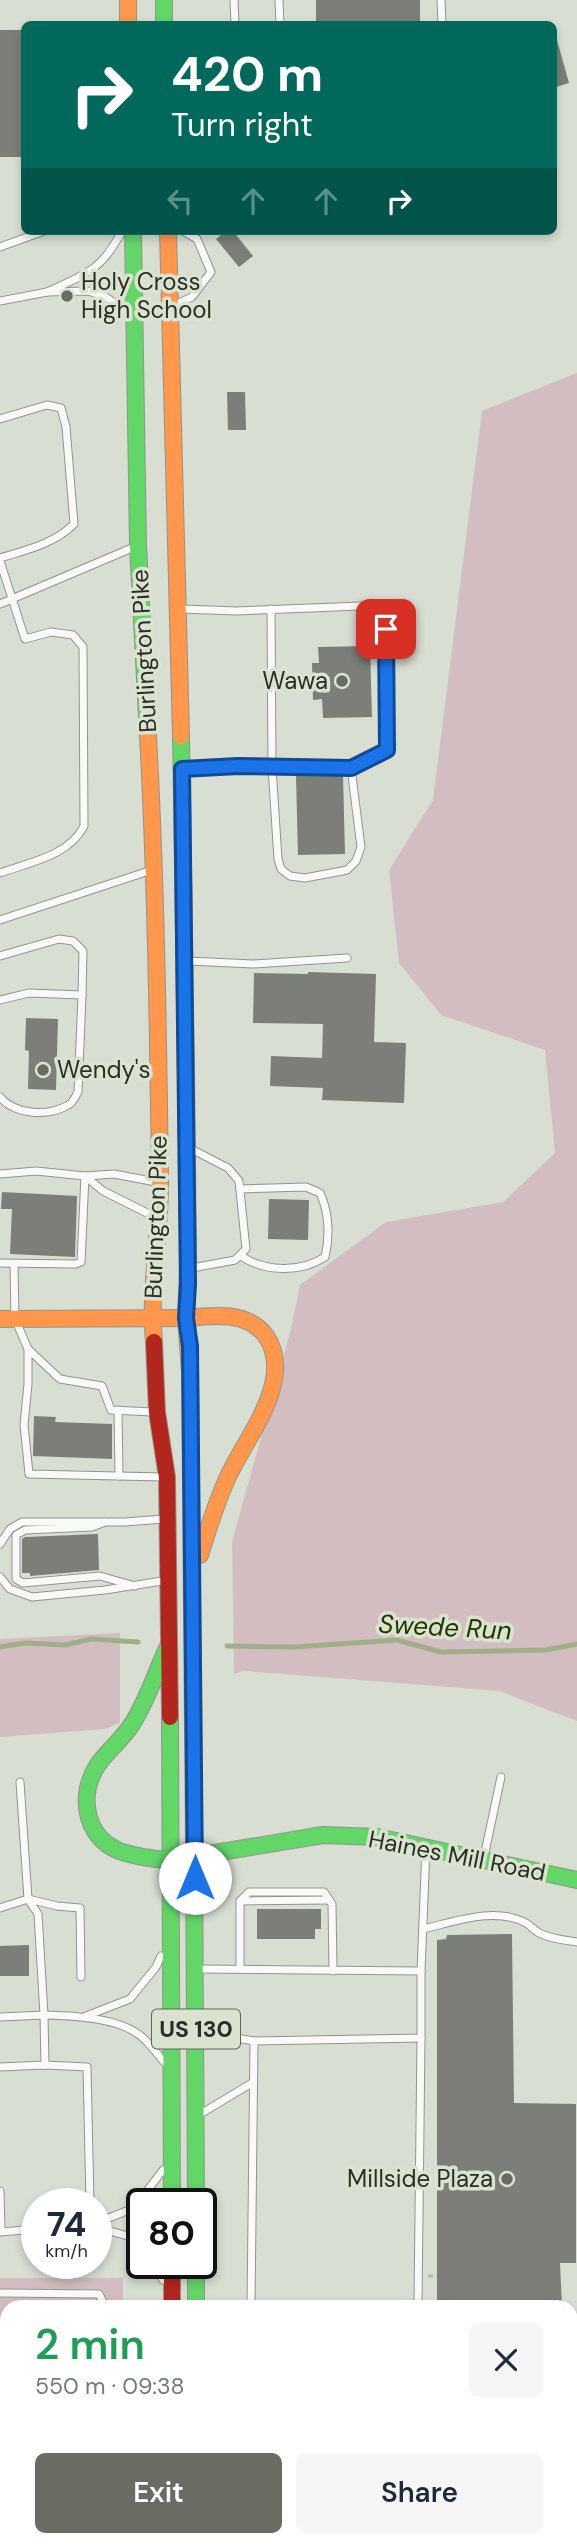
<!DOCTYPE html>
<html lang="en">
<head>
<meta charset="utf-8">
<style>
	:root { --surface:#fff; --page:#f6f6f7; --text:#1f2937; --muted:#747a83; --accent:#686c63 }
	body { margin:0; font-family:"DM Sans",sans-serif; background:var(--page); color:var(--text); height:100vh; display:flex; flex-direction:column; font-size:26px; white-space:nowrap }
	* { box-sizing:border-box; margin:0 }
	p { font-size:23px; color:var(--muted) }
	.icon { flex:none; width:38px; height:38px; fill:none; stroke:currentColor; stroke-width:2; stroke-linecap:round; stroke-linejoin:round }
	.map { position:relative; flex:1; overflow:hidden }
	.drawer { position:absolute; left:0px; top:2300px; width:578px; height:247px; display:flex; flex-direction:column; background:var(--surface); border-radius:21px 21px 0 0; box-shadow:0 4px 10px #0003 }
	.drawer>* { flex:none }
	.banner { position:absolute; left:21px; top:21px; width:536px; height:214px; border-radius:10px; box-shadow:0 4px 10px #0003; background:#00695c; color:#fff; overflow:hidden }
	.speed { position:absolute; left:21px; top:2188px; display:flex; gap:14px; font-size:35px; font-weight:700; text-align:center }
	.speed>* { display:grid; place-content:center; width:91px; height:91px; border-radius:50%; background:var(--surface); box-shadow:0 4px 10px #0003; line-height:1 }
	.speed small { font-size:18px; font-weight:400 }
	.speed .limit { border:4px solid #111; border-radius:10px; background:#fff; color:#111 }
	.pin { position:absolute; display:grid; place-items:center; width:60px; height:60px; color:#fff; margin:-30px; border-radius:14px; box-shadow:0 4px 10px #0006 }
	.me { position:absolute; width:77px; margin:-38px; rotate:0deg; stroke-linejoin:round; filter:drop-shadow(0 0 5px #0008) }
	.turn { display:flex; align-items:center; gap:24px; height:147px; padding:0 35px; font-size:32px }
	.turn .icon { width:91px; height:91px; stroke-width:2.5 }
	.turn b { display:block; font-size:49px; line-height:60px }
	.lanes { display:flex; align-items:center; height:66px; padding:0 35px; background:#0003; justify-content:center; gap:35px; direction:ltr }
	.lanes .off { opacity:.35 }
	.round { display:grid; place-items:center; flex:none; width:74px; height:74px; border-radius:10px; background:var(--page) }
	.overview { display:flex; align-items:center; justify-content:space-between; height:119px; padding:0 35px }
	h1 { font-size:42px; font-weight:600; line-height:52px; color:#1e9e55 }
	.cta { display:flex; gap:14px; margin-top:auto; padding:14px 35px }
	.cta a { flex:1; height:80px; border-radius:10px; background:var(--accent); color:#fff; font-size:28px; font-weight:600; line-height:80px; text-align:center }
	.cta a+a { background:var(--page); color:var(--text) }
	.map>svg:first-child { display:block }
</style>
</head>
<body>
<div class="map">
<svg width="577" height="2546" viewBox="0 0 577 2546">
	<rect width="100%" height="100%" fill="#d9ded3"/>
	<g fill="#d2bec0">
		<polygon points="577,373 577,1721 499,1691 243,1671 234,1674 232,1542 291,1329 300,1285 386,1222 503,1202 555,1153 545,1050 441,1015 399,963 389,870 433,800 482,411"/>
		<polygon points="120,1633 120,1723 105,1729 0,1737 0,1639"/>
		<polygon points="0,2278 123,2278 123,2306 7,2306 7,2463 0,2462"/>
	</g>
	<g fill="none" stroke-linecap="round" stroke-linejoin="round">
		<g stroke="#a0af8a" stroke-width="5">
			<polyline points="227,1646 295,1647 397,1640 441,1652 546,1650 577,1644"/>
			<polyline points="0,1647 25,1643 65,1645 91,1639 138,1642"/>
		</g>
	</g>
	<g fill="#7b7f77">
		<rect x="316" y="0" width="104" height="24"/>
		<rect x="0" y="30" width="24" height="127"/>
		<polygon points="557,40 569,83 553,88 553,41"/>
		<polygon points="226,231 233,231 253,256 239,267 216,239"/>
		<polygon points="227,392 245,392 246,430 228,430"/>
		<polygon points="370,646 372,717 323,718 322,699 313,700 312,663 319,663 318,647"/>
		<polygon points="343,775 345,854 298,855 296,776"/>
		<polygon points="308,972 376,974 374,1042 406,1043 404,1103 322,1100 323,1088 270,1086 271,1056 322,1058 323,1024 253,1023 254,973 308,974"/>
		<polygon points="26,1018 58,1019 56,1090 28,1089 29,1051 25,1050"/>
		<polygon points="2,1192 77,1196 75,1257 10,1254 12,1209 1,1209"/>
		<polygon points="269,1199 309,1200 308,1240 268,1239"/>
		<polygon points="34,1416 56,1417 55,1422 112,1424 112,1459 33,1456"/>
		<polygon points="98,1534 99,1570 30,1576 30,1573 22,1573 22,1539 25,1537"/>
		<polygon points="257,1909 321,1909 321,1929 315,1929 315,1939 257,1939"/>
		<polygon points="512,1934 514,2103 576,2104 576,2263 560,2263 562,2306 437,2306 437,1940 446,1939 447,1935"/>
		<polygon points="29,1945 29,1976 0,1976 0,1946"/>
	</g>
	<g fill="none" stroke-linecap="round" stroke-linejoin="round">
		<g stroke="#91958d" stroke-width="9">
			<g id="lane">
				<polyline points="234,0 235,24"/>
				<polyline points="279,0 280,24"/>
				<polyline points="441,0 442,24"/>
				<path d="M 122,231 C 101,271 86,274 47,292 L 88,291 L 104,296 L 129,313"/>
				<polyline points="0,247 44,231"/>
				<polyline points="0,301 47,292"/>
				<polyline points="177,304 192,297 211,272 197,239 183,231"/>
				<path d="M 0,419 L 47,405 L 61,408 L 66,427 L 74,524 C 54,544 26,550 0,558"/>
				<path d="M 0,561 L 25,639 L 51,632 L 73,635 L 83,647 L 84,826 C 69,856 30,862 0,873"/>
				<polyline points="0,604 132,548"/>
				<polyline points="181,609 236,611 386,605 387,750 351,768 238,766 186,769"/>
				<polyline points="271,609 272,767 278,859 281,869 290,876 305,878 347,870 356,861 361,847 351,768"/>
				<polyline points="0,920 149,871"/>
				<polyline points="0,956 59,939 73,941 83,951 82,995"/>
				<polyline points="188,961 253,964 347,958"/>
				<path d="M 0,1000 L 29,993 L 82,995 L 78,1092 C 75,1097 73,1103 68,1105 C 48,1117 15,1115 0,1097"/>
				<polyline points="0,1174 36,1171 85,1176 114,1174 156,1182"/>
				<polyline points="85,1176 103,1191 153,1216"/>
				<path d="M 240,1189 L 306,1187 L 320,1193 C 329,1212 330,1236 325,1257 C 300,1273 265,1272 241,1256"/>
				<polyline points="0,1263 76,1264 81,1262 85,1176"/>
				<polyline points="14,1264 15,1319 28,1349 60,1379 102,1386 111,1410 153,1412"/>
				<polyline points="192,1268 235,1260 246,1249 239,1181 228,1168 193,1150"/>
				<polyline points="28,1349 28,1384 24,1425 29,1474 163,1477"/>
				<polyline points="118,1410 119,1476"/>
				<polyline points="105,1522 92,1527 25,1530 16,1535 16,1579 23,1583 100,1576 135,1586"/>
				<polyline points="0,1544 10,1529 22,1522 125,1522 164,1519"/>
				<polyline points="0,1577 10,1589 32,1597 105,1590 162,1581"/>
				<path d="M 20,1782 L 28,1899 L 38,1914 L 44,2015 C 72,2016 119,2017 142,2037 C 150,2044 157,2053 164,2062"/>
				<polyline points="484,1857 501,1777"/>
				<polyline points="240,1901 329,1900"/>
				<polyline points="0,1908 28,1899 57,1906 80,1908 81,1977"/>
				<path d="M 423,1929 C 454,1922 495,1906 526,1923 C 531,1926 534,1930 539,1933 C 551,1939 564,1940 577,1942"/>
				<polyline points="199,1969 421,1971 426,1848"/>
				<polyline points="240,1969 240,1901 249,1892 324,1892 332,1904 333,1971"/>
				<polyline points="86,2016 130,1999 156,1967 161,1956"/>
				<polyline points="0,2017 44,2015 45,2065"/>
				<polyline points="201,2025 224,2036 254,2041"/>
				<polyline points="0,2067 45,2065 87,2067 90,2203"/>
				<polyline points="202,2113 252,2083"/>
				<polyline points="0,2191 1,2231"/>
				<polyline points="96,2223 134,2208 163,2170"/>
				<polyline points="96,2227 131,2237 142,2250"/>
				<polyline points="0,2232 37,2229"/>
				<polyline points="152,2263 163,2280"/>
				<polyline points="0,2293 99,2294 105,2306"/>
				<polyline points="251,2306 254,2041 421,2038 421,1971"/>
				<polyline points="420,2306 418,2303 421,2038"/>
				<polyline points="0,2425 7,2425"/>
				<polyline points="0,2496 7,2496"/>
				<polyline points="254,2546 254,2539"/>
				<polyline points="452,2546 452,2539"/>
			</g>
		</g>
		<g stroke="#91958d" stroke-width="18">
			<g id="fast">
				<polyline points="164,0 164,24"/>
				<polyline points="133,231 138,545 148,736"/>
				<polyline points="181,736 186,1067"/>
				<path d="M 166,1650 C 155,1675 147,1701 132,1724 C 122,1740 107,1751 97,1766 C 79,1794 84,1835 117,1850 C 133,1857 152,1858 170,1861"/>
				<polyline points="170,1717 172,2203"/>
				<polyline points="194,1847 196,2203"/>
				<polyline points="179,1859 323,1835 377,1837 577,1880"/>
				<polyline points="196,2263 196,2306"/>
			</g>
		</g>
		<g stroke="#91958d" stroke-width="18">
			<g id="slow">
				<polyline points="128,0 128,24"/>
				<polyline points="168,231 181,736"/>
				<path d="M 148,736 C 156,883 158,1030 160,1177 C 161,1232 149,1287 154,1342"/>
				<polyline points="186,1067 188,1269 186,1318 190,1372"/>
				<path d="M 186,1318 C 213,1315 248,1311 266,1336 C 296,1380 245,1438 227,1479 C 216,1503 208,1529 200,1555"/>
				<polyline points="0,1319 186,1318"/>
				<polyline points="173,2539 173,2546"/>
				<polyline points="197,2539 197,2546"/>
			</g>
		</g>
		<g stroke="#91958d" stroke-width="18">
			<g id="jam">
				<polyline points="154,1342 157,1412 167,1477 170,1717"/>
				<polyline points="190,1372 194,1847"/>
				<polyline points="172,2263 172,2306"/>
			</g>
		</g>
		<polyline stroke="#bcbfb9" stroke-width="3.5" stroke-dasharray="5 3.5" stroke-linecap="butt" points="428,2276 437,2276"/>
		<use href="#lane" stroke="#f9faf8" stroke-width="7"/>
		<use href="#fast" stroke="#63d668" stroke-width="16"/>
		<use href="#slow" stroke="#ff974d" stroke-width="16"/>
		<use href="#jam" stroke="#b3261e" stroke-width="16"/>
	</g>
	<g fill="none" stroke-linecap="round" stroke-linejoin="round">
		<g stroke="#114b97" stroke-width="18">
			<polyline id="route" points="195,1878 190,1346 186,1318 188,1284 182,769 238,766 351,768 387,750 386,629"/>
		</g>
		<use href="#route" stroke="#1a73e8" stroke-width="12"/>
	</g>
	<g fill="#686c63" stroke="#dae3cf" stroke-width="2.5">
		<circle cx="67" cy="296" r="7"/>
		<circle cx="342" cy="681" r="7"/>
		<circle cx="43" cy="1070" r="7"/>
		<circle cx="507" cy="2179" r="7"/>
	</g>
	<g text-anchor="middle" stroke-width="7" stroke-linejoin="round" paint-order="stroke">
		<rect fill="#dae3cf" stroke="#606559" stroke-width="2" x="152" y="2009.5" width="88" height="39" rx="5"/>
		<g font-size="23" font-weight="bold" fill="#2b2f27">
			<text x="196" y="2037">US 130</text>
		</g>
		<g font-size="24" fill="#2b2f27" stroke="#dae3cf" text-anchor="start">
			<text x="81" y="290">Holy Cross<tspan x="81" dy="28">High School</tspan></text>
			<text x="328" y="689" text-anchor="end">Wawa</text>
			<text x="57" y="1078">Wendy's</text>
			<text x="493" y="2187" text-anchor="end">Millside Plaza</text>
		</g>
		<g font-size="24" fill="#2b2f27" stroke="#dae3cf">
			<text transform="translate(144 651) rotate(-93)" y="8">Burlington Pike</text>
			<text transform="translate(156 1217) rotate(-88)" y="8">Burlington Pike</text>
			<text transform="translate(457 1856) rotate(11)" y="8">Haines Mill Road</text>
		</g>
		<g font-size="26" font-style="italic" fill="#253700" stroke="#dae3cf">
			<text transform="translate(445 1627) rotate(3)" y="9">Swede Run</text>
		</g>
	</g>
</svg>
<div class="speed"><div>74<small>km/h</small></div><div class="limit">80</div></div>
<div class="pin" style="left:386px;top:629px;background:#d93025"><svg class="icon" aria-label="arrive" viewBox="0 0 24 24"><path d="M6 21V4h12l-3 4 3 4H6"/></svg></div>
<svg class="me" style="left:195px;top:1878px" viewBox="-20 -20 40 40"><circle r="19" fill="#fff"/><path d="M0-13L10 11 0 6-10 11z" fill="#1a73e8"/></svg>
<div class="banner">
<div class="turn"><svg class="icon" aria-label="right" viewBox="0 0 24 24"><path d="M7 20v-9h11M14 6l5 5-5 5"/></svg><div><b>420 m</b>Turn right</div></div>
<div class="lanes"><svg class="icon off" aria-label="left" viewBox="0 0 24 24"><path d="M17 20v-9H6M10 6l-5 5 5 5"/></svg><svg class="icon off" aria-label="ahead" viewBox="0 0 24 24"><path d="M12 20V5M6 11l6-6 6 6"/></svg><svg class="icon off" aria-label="ahead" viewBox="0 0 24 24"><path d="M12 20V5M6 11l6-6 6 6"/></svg><svg class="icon" aria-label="right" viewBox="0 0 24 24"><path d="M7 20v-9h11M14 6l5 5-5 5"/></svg></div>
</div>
<section class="drawer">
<div class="overview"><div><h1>2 min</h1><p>550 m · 09:38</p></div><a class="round"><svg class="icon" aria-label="close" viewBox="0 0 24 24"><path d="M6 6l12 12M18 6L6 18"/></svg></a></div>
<div class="cta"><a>Exit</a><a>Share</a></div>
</section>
</div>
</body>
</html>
